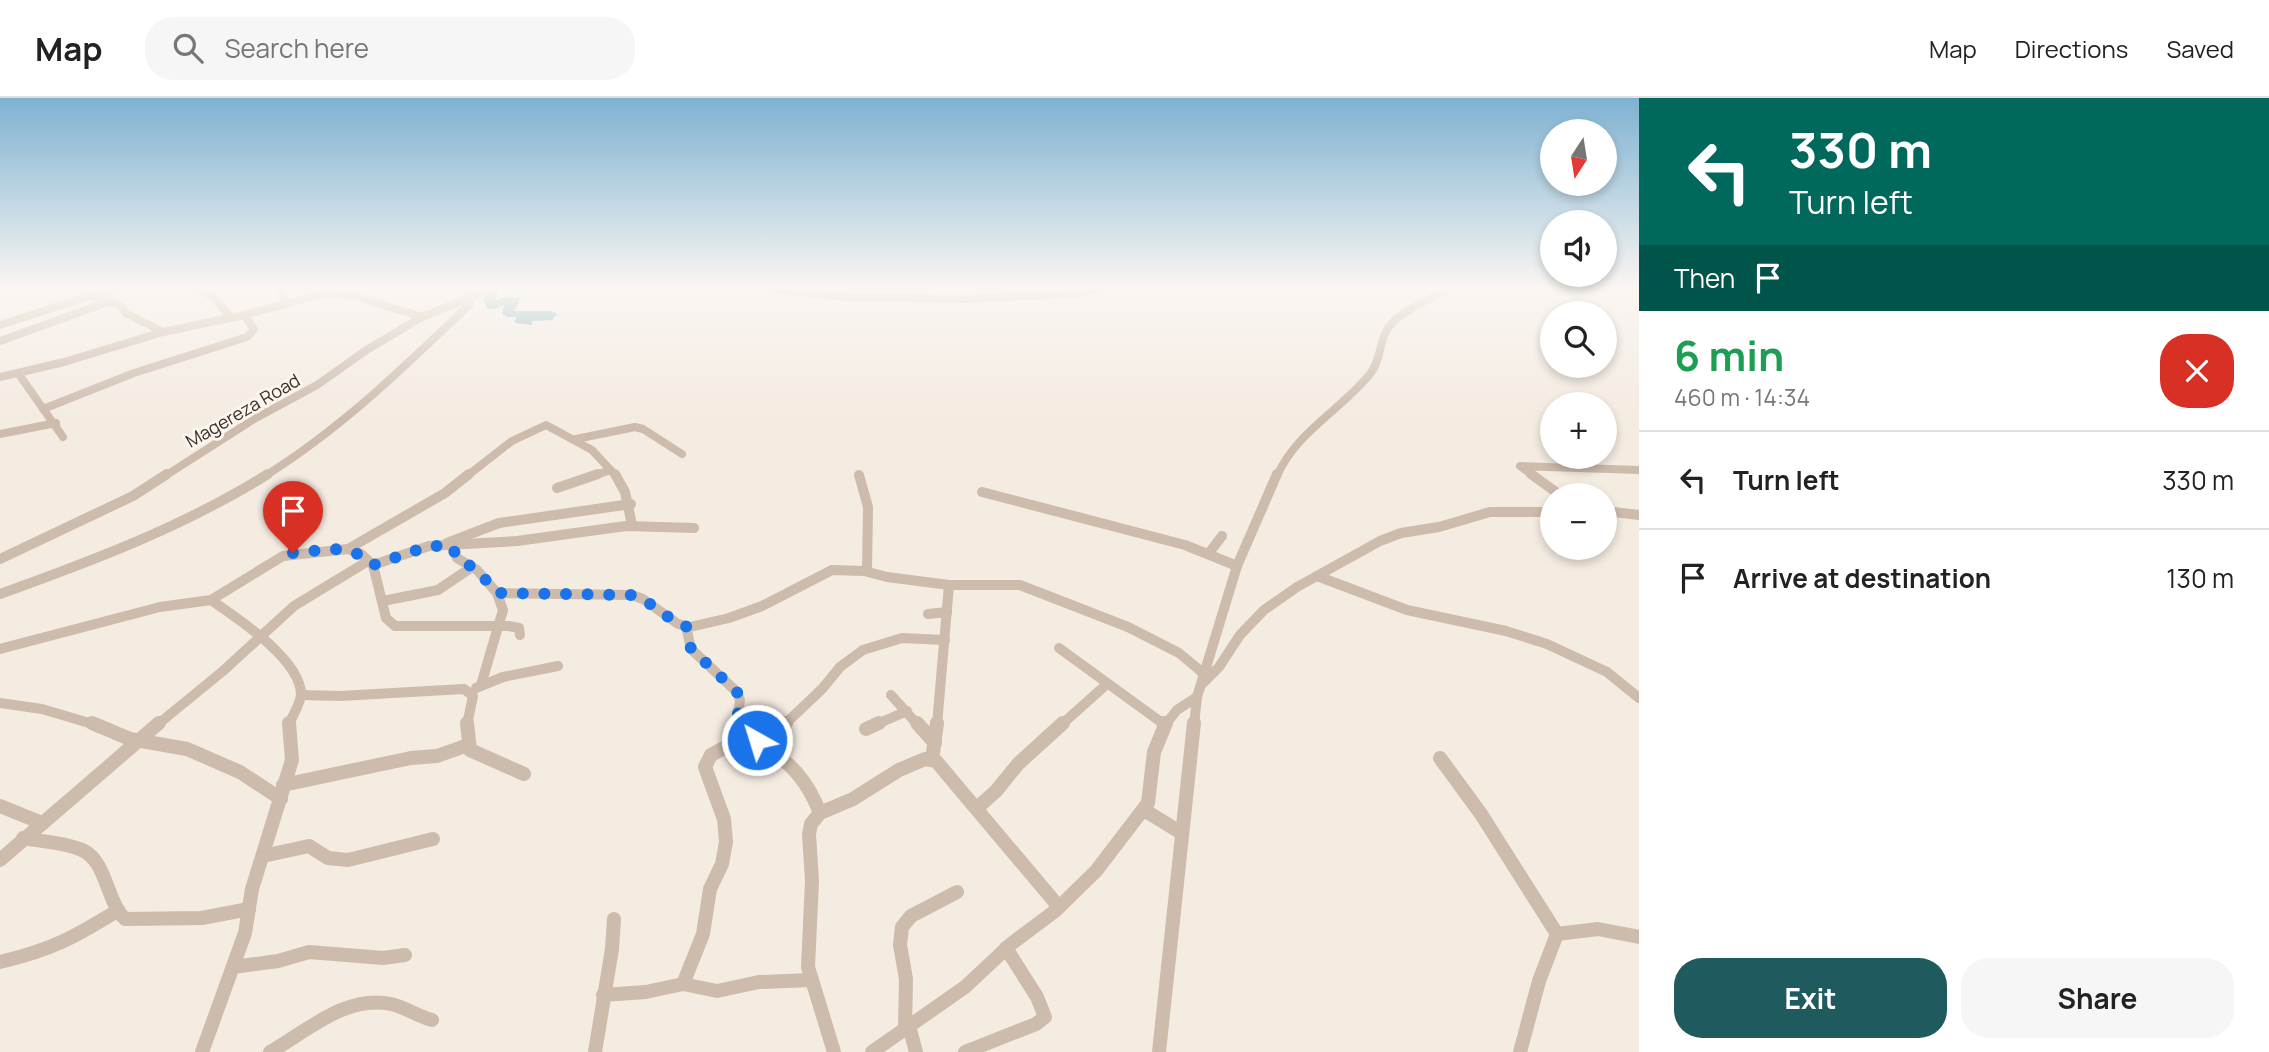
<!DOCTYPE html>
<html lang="en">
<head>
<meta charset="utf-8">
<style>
	:root { --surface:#fff; --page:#f6f6f6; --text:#222; --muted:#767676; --line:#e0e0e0; --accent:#1f5a5e }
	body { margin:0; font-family:Manrope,sans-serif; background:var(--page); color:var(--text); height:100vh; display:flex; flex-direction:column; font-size:26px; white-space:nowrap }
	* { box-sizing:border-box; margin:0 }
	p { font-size:23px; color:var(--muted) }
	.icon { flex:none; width:38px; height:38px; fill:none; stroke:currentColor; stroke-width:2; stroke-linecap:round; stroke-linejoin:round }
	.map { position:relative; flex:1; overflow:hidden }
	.drawer { display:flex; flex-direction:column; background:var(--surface); width:630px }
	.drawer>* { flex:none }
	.banner { background:#00695c; color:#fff; overflow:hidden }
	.needle { width:46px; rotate:192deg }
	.tools { position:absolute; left:1540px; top:21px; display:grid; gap:14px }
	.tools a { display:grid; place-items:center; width:77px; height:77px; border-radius:50%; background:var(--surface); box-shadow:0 4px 10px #0003; font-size:35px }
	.pin { position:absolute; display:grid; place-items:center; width:60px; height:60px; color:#fff; margin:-72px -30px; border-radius:50% 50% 50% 0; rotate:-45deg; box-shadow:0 0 7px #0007 }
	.pin .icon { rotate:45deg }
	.me { position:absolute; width:77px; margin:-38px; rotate:321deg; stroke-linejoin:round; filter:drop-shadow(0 0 5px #0008) }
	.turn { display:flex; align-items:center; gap:24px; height:147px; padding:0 35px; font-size:32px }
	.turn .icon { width:91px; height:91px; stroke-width:2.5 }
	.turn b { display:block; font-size:49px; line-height:60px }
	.then { display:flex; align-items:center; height:66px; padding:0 35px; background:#0003; gap:14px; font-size:26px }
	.round { display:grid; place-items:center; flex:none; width:74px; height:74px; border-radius:28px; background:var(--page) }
	.summary { display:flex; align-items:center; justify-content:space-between; height:119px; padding:0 35px }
	h1 { font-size:42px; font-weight:700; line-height:52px; color:#1e9e55 }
	.button { display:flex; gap:14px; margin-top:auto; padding:14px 35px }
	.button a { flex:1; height:80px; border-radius:28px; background:var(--accent); color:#fff; font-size:28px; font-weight:700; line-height:80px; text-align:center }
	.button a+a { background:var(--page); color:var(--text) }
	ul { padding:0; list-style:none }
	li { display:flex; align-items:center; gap:21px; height:98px; padding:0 35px; border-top:2px solid var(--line) }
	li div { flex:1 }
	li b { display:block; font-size:26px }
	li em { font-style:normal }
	header { display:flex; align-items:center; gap:42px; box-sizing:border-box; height:98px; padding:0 35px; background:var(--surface); border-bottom:2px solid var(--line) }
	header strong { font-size:33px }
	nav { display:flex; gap:38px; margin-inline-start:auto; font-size:24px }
	.search { width:490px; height:63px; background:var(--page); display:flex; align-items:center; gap:18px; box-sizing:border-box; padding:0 24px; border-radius:28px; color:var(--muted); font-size:26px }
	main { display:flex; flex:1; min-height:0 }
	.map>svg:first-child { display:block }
</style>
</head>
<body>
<header>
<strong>Map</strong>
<div class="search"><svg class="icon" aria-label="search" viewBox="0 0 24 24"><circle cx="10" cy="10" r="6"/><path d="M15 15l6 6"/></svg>Search here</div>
<nav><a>Map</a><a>Directions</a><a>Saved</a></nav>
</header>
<main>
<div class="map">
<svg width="1639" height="954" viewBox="0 0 1639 954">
	<rect width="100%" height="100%" fill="#f4ebe1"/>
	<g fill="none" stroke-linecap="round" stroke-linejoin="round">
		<polygon fill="#7fb0b2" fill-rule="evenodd" points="486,188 496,188 498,196 494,203 505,199 519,200 520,202 514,213 551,213 557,216 552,222 532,223 532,227 516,225 514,223 517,219 508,219 502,216 504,207 496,211 488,211 483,202 488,196"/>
		<g stroke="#cdbbac" stroke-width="8">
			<polyline points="190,188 213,199 231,219"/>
			<polyline points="279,188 286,204"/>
			<polyline points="742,188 847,199 966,201 1071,196 1115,188"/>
			<polyline points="94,199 121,188"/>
			<polyline points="0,227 90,198 120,207 126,215 163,234"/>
			<polyline points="0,243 108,204"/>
			<polyline points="18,275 63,339"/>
			<polyline points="0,279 64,264 163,234 244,217 326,195 355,198 422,219"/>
			<polyline points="43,311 134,275 247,239 254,231 244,217"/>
			<polyline points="0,336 56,325"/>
			<polyline points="576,341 635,329 643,331 682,356"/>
			<polyline points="165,378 254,321 317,287 368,251 422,219 498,188"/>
			<path d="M 265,378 C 342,330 404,269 469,207 L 472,197"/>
			<polyline points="467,378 512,343 546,327 592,352 616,378"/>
			<polyline points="593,378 611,372"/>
			<path d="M 1277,378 C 1296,334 1341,312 1370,276 C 1383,260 1378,237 1394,223 C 1411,208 1434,199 1454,188"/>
			<polyline points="1534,378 1520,368 1639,372"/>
		</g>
		<g stroke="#cdbbac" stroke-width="10">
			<polyline points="615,376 625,394 632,427"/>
			<polyline points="1531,376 1560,397"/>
			<polyline points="859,377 868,409 867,473"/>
			<polyline points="557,390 598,376"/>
			<polyline points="982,394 1185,447 1237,468"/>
			<polyline points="1605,413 1639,417"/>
			<polyline points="447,445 499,425 631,406"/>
			<polyline points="452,448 457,460 477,472 497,495 632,497 643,501 678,526 690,529 729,520 762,508 832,472 864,473 887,479 949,487 1020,487 1128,529 1179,555 1203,575"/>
			<polyline points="348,451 445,395 469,376"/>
			<polyline points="1209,455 1222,438"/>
			<polyline points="0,461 133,398 167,376"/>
			<polyline points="373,467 429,448 517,443 626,428 694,430"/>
			<polyline points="1317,478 1407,512 1506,533 1547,546 1607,574 1639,600"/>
			<path d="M 0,496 C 92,463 185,428 268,376"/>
			<path d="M 211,502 C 237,520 300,561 301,596 C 301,605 292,618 289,627"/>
			<polyline points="383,503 438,492 472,469"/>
			<polyline points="928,516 947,514"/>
			<polyline points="686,528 691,551 737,594 740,602 737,622 742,627"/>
			<polyline points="1059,550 1165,627"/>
			<polyline points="0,551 160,509 211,502 283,458 348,451 361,456 373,467 386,520 395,528 509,528 519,530 520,537"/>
			<polyline points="481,587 503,512 497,495"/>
			<polyline points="1201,587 1219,569 1240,537 1264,512 1297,489 1380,443 1401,435 1439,429 1490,414 1552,414"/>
			<polyline points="476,590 503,579 558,568"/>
			<polyline points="301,597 340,598 464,591 473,598 467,627"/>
			<polyline points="891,597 918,627"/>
			<polyline points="0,605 42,611 96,627"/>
			<polyline points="157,627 223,573 294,508 368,463"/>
			<polyline points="784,627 822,591 840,569 863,552 902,540 945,542"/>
			<polyline points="875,627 907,613"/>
			<polyline points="937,627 949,487"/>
			<polyline points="1061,627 1107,586"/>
			<polyline points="1165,627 1177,612 1197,599"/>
			<polyline points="1194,627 1197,599 1237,468 1277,376"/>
		</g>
		<g stroke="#cdbbac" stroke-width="14">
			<polyline points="92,625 130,641 187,651 240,674 281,701"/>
			<polyline points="467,625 470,652 524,676"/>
			<path d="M 740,625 C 776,659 801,666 820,715"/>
			<polyline points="917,625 935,645"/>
			<polyline points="1163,625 1165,627"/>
			<polyline points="866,631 879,625"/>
			<polyline points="767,648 786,625"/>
			<polyline points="1440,660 1481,716 1557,836"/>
			<polyline points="932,662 937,625"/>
			<polyline points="283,687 411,660 437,658 468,647"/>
			<polyline points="0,708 42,725"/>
			<polyline points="977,710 996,693 1018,666 1063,625"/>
			<polyline points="1144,712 1180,734"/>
			<path d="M 23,740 C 42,744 64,744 82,752 C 107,763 106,803 125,821 L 202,820 L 249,811"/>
			<polyline points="263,758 309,748 328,760 348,762 433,741"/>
			<polyline points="0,762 159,625"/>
			<path d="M 0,864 C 51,852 73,840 117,813"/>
			<polyline points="233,869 278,863 309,854 383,860 405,857"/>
			<polyline points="683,886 703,836 710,791 722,766 726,744 724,721 705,669 711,657 750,636"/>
			<polyline points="603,897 646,894 683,886 717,893 759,884 812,882"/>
			<polyline points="909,928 916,954"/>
			<polyline points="905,931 906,881 900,847 902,829 911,818 957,794"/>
			<polyline points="202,954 245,835 252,791 292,662 289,625"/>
			<path d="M 270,954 C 306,934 346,896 391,906 C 405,909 417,918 432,922"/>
			<polyline points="595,954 612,851 614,821"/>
			<polyline points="834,954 808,869 812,783 809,736 811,726 820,715 853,701 899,672 925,661 936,663 1059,809"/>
			<polyline points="872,954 965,889 1011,846 1055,813 1096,773 1148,705 1154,654 1166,625"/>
			<polyline points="965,954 1036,926 1045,919 1037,899 1006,850"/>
			<polyline points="1159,954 1194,625"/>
			<polyline points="1520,954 1539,883 1557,836 1598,831 1639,839"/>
		</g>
	</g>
	<linearGradient id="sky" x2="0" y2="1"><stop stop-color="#7eb2d2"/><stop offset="0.59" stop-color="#faf6f2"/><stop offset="1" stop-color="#faf6f2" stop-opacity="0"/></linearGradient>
	<rect width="1639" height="321" fill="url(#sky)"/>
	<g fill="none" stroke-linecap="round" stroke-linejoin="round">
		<path stroke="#1a73e8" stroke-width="12" stroke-dasharray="0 21.6" d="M 293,455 C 324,453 349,443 373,467 L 429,448 L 452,448 L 457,460 L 477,472 L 497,495 L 632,497 L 643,501 L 678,526 L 686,528 L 691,551 L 737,594 L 740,602 L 737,622 L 757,642"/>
	</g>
	<g text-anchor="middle" stroke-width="6" stroke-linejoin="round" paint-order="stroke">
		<g font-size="18" fill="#3b302b" stroke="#fbf5ee">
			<text transform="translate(243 313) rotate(-30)" y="6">Magereza Road</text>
		</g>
	</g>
</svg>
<div class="tools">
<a><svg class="needle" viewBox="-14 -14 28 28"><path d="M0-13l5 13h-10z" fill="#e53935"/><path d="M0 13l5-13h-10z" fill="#767676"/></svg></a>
<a><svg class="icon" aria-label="sound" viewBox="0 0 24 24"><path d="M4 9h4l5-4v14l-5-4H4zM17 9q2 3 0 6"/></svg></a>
<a><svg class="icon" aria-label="search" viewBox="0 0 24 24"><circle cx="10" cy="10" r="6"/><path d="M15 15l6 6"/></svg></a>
<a>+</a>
<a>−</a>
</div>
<div class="pin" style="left:293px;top:455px;background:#d93025"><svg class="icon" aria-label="arrive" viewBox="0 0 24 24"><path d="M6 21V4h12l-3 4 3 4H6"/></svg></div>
<svg class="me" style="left:757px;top:642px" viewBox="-20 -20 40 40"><circle r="17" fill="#1a73e8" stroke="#fff" stroke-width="3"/><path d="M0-11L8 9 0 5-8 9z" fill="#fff"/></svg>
</div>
<section class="drawer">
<div class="banner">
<div class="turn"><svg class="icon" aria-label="left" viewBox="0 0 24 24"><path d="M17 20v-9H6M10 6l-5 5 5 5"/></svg><div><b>330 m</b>Turn left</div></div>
<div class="then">Then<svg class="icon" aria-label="arrive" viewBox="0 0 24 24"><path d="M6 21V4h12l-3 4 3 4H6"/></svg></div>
</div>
<div class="summary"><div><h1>6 min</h1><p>460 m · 14:34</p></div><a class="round" style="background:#d93025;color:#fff"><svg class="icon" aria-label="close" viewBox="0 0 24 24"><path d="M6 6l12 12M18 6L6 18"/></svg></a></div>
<ul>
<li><svg class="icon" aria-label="left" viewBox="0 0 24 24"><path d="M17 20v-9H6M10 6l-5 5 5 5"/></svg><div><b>Turn left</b></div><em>330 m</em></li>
<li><svg class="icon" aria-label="arrive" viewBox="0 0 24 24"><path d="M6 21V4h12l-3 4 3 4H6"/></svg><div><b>Arrive at destination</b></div><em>130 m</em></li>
</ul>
<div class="button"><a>Exit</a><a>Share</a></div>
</section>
</main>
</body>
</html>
